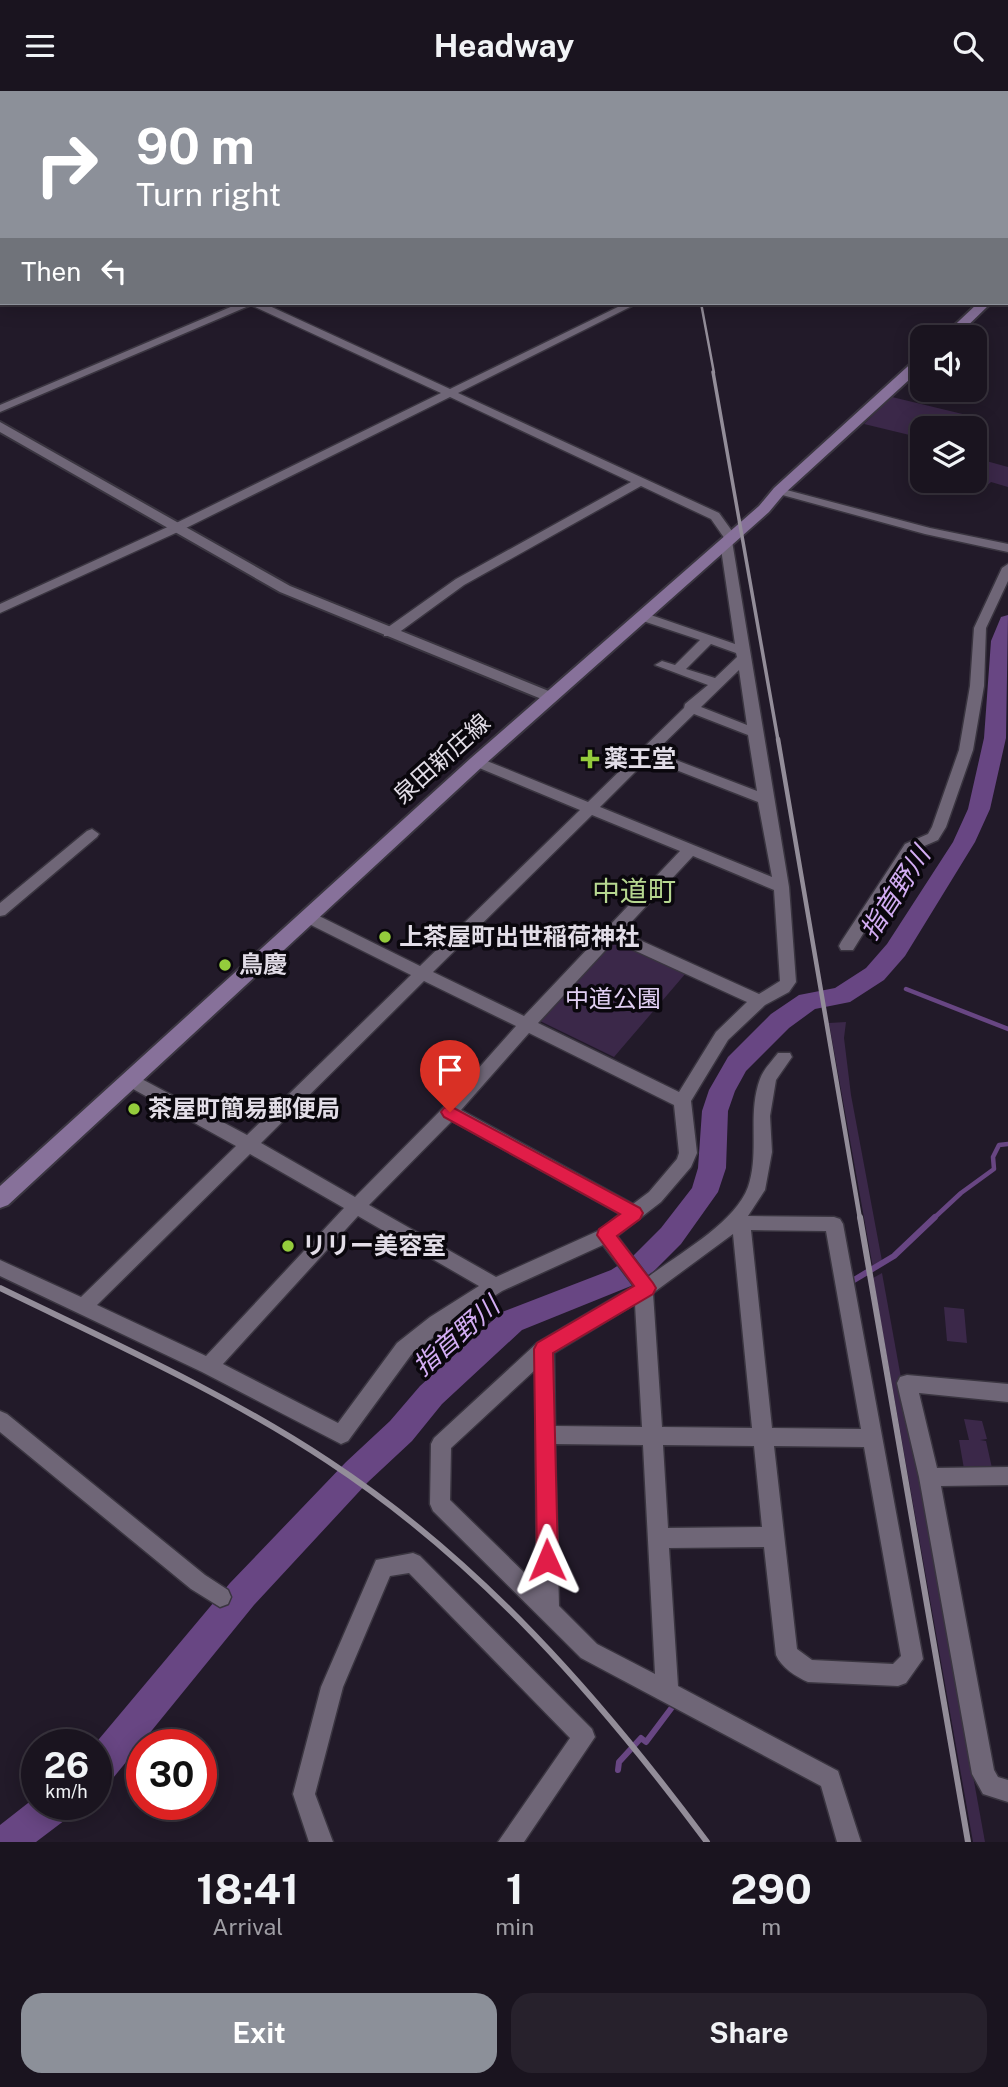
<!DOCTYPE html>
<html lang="en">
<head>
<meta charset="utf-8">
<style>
	:root { --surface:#1a141f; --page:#27212c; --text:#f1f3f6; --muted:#9f9ea4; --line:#38333d; --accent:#8c9099 }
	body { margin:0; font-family:"Public Sans","Noto Sans JP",sans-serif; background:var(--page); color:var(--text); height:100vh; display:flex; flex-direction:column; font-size:26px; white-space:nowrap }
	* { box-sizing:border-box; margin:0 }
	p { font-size:23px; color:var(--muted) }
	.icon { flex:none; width:38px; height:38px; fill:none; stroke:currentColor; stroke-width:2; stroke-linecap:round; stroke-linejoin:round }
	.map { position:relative; height:1751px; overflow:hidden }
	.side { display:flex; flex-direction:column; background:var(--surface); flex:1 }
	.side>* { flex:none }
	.hud { position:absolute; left:0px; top:0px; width:1008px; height:214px; box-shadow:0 4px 18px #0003,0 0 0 2px var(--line); background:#8c9099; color:#fff; overflow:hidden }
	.tools { position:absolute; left:910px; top:234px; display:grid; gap:14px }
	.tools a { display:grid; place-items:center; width:77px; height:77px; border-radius:14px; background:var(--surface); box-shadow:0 4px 18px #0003,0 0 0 2px var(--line); font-size:35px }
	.speed { position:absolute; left:21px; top:1638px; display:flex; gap:14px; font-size:35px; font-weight:700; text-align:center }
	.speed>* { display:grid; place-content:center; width:91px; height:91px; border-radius:50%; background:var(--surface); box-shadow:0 4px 18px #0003,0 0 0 2px var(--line); line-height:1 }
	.speed small { font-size:18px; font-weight:400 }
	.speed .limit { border:10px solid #d22; background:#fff; color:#111 }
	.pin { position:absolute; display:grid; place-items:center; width:60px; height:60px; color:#fff; margin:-72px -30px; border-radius:50% 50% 50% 0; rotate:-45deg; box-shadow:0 0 7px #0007 }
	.pin .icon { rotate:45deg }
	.me { position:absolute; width:77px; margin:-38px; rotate:359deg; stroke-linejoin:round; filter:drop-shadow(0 0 5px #0008) }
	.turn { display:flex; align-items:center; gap:24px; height:147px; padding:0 21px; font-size:32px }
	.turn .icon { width:91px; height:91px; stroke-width:2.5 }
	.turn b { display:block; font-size:49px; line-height:60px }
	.then { display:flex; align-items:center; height:66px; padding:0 21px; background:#0003; gap:14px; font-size:26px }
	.eta { display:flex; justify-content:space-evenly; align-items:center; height:119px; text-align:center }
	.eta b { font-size:42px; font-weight:700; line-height:49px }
	.cta { display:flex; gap:14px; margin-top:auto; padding:14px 21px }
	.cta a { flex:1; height:80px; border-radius:21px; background:var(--accent); color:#fff; font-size:28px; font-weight:700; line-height:80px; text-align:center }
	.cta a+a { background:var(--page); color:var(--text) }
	header { display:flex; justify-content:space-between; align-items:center; height:91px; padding:0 21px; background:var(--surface); font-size:32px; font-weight:700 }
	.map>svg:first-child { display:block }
</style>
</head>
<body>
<header><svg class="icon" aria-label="menu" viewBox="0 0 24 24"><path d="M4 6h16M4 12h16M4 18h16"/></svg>Headway<svg class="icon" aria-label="search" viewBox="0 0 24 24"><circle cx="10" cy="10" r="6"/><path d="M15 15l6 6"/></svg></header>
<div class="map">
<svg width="1008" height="1751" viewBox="0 0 1008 1751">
	<rect width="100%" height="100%" fill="#221a29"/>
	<g fill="#3b2849">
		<polygon points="892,306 975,326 968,338 922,338 922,347 864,333"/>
		<polygon points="975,340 981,342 975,352 988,356 979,368 1008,376 1008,396 991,391 983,398 953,390 975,390"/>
		<polygon points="615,850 686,882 614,966 540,930"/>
		<polygon points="846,931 844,947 851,1004 882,1170 873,1177 829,932"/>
		<polygon points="882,1182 985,1751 973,1751 873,1187"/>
		<polygon points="944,1216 964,1218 967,1252 947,1250"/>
		<polygon points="964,1328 982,1330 987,1348 980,1349 986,1350 992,1377 964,1378 959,1349 969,1349"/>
	</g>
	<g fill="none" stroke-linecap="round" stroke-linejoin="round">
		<g stroke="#684683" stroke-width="4.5">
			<polyline points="906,898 1008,938"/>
			<polyline points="933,1128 961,1102 994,1078 993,1066 999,1054 1008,1053"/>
		</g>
		<g stroke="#684683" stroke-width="6">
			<polyline points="854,1189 894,1165 935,1126"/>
			<polyline points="618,1679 619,1671 641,1647 646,1651 673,1615"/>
		</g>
		<g fill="#684683" fill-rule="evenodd">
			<polygon points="1008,524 1006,647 990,718 975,751 905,865 884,889 850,911 815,918 789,937 746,980 735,1000 728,1020 726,1077 718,1101 681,1153 653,1181 631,1195 522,1239 442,1313 412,1350 368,1391 254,1514 109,1692 96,1697 94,1654 230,1492 346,1371 390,1330 420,1295 502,1221 611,1179 633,1165 661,1137 692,1097 698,1077 702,1020 709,999 728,966 771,923 799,904 835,897 866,877 887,853 953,751 968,718 984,647 991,550 1001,526"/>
			<polygon points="37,1705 37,1713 74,1713 69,1726 36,1751 0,1751 0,1734"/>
		</g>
		<g stroke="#3a3540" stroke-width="3">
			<g id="minor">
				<polygon points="0,0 10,0 2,2 2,4"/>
				<polygon points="159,0 170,0 157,2"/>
				<polygon points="366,0 377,0 379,2 367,2"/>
				<polygon points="425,0 436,0 423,2"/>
				<polygon points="909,0 917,0 918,2 910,2"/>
				<polygon points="2,54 2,60 0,61 0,55"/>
				<rect x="1006" y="79" width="2" height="6"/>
				<polygon points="0,91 2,92 2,98 0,97"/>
				<rect x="0" y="160" width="2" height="6"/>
				<path d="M 240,212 L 263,212 L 450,298 L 626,212 L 638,212 L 458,302 L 719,422 L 737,447 L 732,450 L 789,796 L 796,891 L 789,901 L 765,914 L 728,949 L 691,1010 L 697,1062 L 691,1076 L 661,1111 L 617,1145 L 648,1186 C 678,1163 735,1132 748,1096 C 760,1061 747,1023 760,988 C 763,979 772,970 778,962 L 790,962 L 792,966 L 776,989 L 770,1025 L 772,1061 L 765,1099 L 748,1125 L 834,1126 L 840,1128 L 843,1133 L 923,1568 L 906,1592 L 898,1595 L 808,1591 C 796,1586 781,1576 776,1564 L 764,1456 L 669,1457 L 678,1595 L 838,1680 L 861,1751 L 837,1751 L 821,1695 L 581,1567 L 433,1420 L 430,1413 L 431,1353 L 434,1347 L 537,1252 L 634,1195 L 603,1154 L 502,1200 L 444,1238 L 411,1264 L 348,1350 L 341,1353 L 202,1281 L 0,1185 L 0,1169 L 81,1206 L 236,1055 L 124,993 L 122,989 L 124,985 L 136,985 L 247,1044 L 411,884 L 303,830 L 300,826 L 303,822 L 313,822 L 420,875 L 580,719 L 472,674 L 470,671 L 472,668 L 482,668 L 588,711 L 684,617 L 685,613 L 708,594 L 655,574 L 662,570 L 675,574 L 700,549 L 637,528 L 637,522 L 645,522 L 735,553 L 720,451 L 725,448 L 711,428 L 641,395 L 464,494 L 394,545 L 384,545 L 384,539 L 456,488 L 631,391 L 450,306 L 180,440 L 0,522 L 0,513 L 172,434 L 441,302 L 251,214 L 0,321 L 0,314 ZM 711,553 L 736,562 L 737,566 L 715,587 L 686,578 ZM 739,579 L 747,634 L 701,616 ZM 694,623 L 748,644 L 757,700 L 655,661 ZM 648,668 L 758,711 L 772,786 L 600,716 ZM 592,724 L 680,760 L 524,925 L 433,881 ZM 693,765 L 774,799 L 780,890 L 759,903 L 622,841 ZM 614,850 L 747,911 L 716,941 L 679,1001 L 538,932 ZM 424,890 L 516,935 L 444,1016 L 355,1106 L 261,1052 ZM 529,942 L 674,1014 L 679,1062 L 677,1068 L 649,1101 L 633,1113 L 461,1019 ZM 452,1030 L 620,1123 L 600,1139 L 496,1186 L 369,1114 ZM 250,1063 L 344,1117 L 206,1265 L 97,1214 ZM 358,1125 L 479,1195 L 430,1226 L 397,1252 L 338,1332 L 223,1273 ZM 751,1139 L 826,1140 L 861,1338 L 772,1337 ZM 733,1143 L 752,1337 L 662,1336 L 653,1202 ZM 635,1213 L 642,1336 L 555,1335 L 554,1262 ZM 535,1279 L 537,1494 L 450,1409 L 451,1357 ZM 555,1353 L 643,1354 L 655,1583 L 597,1553 L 559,1515 ZM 663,1354 L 754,1355 L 762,1436 L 668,1437 ZM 774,1355 L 864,1356 L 901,1565 L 893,1573 L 812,1569 L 797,1558 Z"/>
				<polygon points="779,397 930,437 1008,453 1008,461 925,443 775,402 773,400"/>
				<polygon points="1008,473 1008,490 986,537 984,595 973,659 946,736 938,749 915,759 853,859 841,859 839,855 841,851 905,753 928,743 932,736 959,659 970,595 974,537 1002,477"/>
				<polygon points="92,738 99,743 97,746 5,824 0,825 0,812 87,740"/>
				<polygon points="907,1284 1008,1293 1008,1311 919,1302 937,1377 1008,1376 1008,1394 941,1395 994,1679 998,1686 1008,1689 1008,1711 983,1703 972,1683 919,1386 897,1292 900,1286"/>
				<polygon points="0,1320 7,1323 205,1484 228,1499 231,1506 228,1513 220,1516 191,1498 0,1341"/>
				<polygon points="413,1462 420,1465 592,1638 595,1646 524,1751 498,1751 570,1647 409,1482 390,1485 343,1596 315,1703 333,1751 309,1751 293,1703 321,1596 376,1469"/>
			</g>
		</g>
		<g stroke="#3a3540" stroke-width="4">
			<polygon id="tertiary" points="0,331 290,495 556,603 558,606 550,611 544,609 280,501 0,341"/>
		</g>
		<g stroke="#3a3540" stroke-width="4">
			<g id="secondary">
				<polygon points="1008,186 1008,195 1006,196 1006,187"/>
				<polygon points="978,212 991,212 955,247 941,247"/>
				<polygon points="922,266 922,277 784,403 769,421 483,675 8,1114 0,1117 0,1095 471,667 759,415 774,397 917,267"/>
			</g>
		</g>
		<g stroke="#3a3540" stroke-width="3">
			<g id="motorway">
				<polygon points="197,0 208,0 196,2"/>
				<polygon points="2,103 2,111 0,112 0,104"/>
			</g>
		</g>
		<use href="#minor" fill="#6f6677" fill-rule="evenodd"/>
		<use href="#tertiary" fill="#6f6677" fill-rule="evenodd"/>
		<use href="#secondary" fill="#87719a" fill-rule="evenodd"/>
		<use href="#motorway" fill="#c08aea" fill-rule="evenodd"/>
		<polyline stroke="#938d99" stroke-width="2.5" points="701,212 714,282"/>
		<polyline stroke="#938d99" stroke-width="3.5" points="713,281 778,649"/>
		<polyline stroke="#938d99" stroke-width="4.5" points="778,648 860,1128"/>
		<g stroke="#938d99" stroke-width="6">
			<polyline points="860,1126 968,1751"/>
			<path d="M 0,1197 C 111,1251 225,1302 328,1370 C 480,1470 599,1606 707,1751"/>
		</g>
	</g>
	<polygon fill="#e11d48" stroke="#92132f" stroke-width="2" points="450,1015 640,1117 643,1122 640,1128 617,1145 653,1192 656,1197 653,1203 553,1262 558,1469 555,1476 547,1479 540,1476 537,1469 534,1258 537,1252 634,1195 597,1144 599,1138 620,1123 444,1026 441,1021 444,1017"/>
	<g fill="#94cc3c" stroke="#0a070d" stroke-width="2.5">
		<path d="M586.5 657.5h7v7h7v7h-7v7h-7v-7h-7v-7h7z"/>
		<circle cx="385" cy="846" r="7"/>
		<circle cx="225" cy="874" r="7"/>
		<circle cx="134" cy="1018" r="7"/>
		<circle cx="288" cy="1155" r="7"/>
	</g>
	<g text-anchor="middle" stroke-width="7" stroke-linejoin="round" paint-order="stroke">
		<g font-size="24" fill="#e2dde7" stroke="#0a070d">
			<text transform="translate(442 668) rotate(-42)" y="8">泉田新庄線</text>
		</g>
		<g font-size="24" font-weight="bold" fill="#e2dde7" stroke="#0a070d" text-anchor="start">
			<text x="604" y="676">薬王堂</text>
			<text x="399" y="854">上茶屋町出世稲荷神社</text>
			<text x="239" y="882">鳥慶</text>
			<text x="148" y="1026">茶屋町簡易郵便局</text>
			<text x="302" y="1163">リリー美容室</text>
		</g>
		<g font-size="24" fill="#e1cff3" stroke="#0a070d">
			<text x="613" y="916">中道公園</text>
		</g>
		<g font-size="26" font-style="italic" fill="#d3adf4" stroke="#0a070d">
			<text transform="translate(895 802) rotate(-57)" y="9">指首野川</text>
			<text transform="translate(456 1245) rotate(-41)" y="9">指首野川</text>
		</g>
		<g font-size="28" fill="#b6d790" stroke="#0a070d">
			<text x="634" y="810">中道町</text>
		</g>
	</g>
</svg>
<div class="tools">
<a><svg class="icon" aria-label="sound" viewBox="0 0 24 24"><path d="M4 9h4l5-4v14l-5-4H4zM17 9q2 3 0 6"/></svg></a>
<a><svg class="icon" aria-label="layers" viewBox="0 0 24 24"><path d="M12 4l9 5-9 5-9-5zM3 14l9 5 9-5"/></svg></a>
</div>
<div class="speed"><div>26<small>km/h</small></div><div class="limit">30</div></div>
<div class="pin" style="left:450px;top:1021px;background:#d93025"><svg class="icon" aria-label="arrive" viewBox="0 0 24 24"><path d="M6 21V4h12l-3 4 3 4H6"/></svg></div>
<svg class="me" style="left:547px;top:1469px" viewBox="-20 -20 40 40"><path d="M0-17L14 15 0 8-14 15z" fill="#e11d48" stroke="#fff" stroke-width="4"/></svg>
<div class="hud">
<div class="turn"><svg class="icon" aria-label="right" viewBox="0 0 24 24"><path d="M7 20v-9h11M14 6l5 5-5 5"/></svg><div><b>90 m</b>Turn right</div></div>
<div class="then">Then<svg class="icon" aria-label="left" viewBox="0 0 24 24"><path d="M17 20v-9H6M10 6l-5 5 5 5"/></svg></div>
</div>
</div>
<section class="side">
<div class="eta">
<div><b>18:41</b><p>Arrival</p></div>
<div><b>1</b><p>min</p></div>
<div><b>290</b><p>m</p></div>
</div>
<div class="cta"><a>Exit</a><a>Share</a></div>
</section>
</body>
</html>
